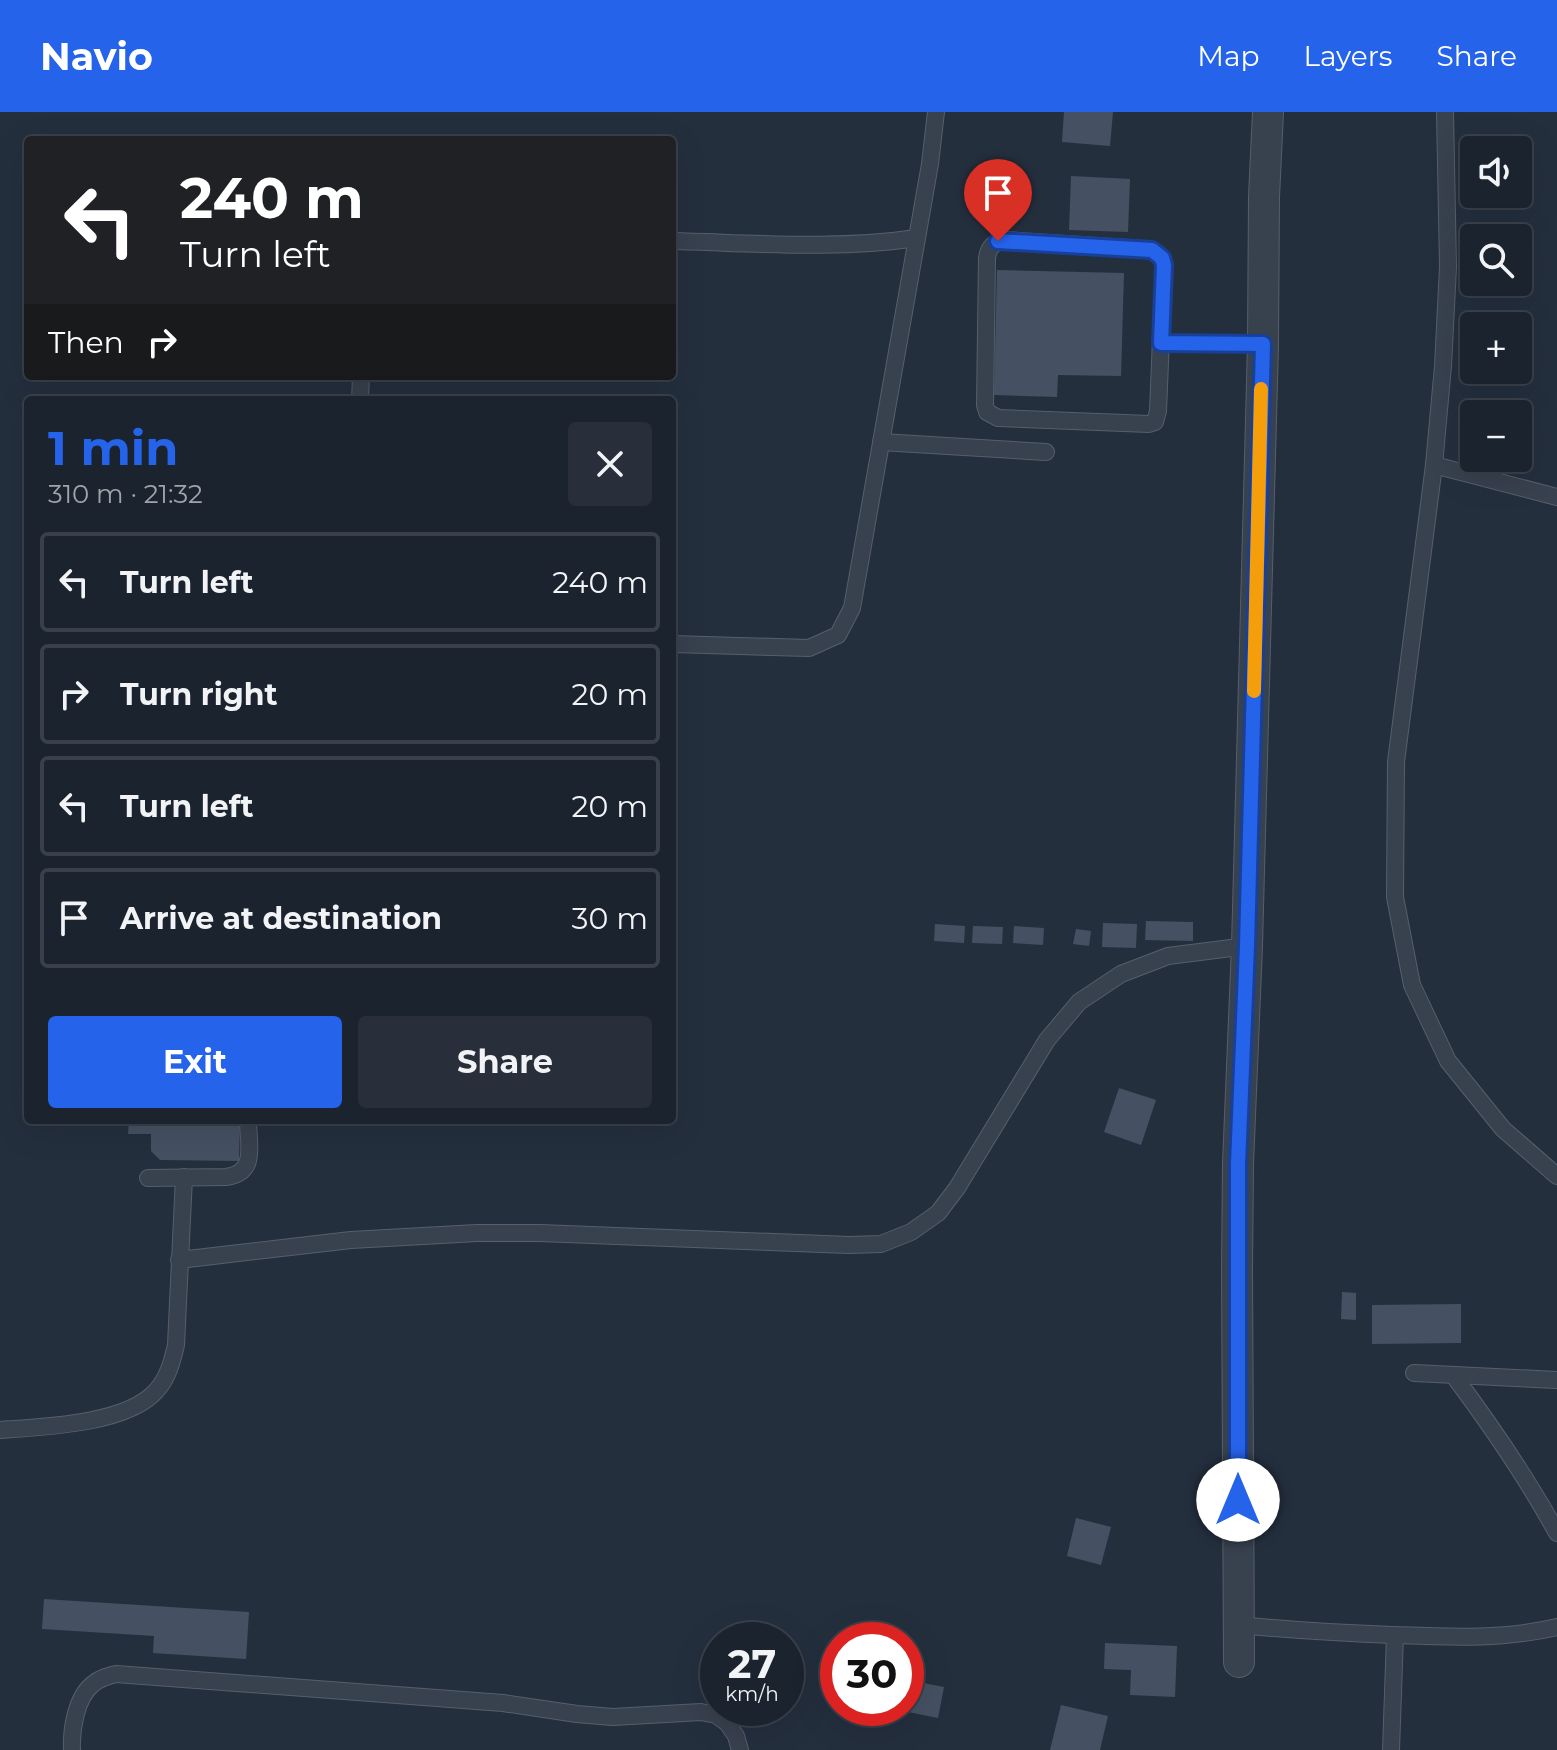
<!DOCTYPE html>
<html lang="en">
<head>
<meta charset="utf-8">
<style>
	:root { --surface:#1b232e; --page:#282f3a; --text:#f1f3f6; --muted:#a0a4aa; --line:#39404a; --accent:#2563eb }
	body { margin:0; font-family:Montserrat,sans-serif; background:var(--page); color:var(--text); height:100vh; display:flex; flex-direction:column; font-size:30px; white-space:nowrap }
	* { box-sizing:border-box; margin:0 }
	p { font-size:26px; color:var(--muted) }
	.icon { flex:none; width:44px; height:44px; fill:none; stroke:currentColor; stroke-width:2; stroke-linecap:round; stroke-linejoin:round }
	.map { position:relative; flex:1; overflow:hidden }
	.sheet { position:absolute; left:24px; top:284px; width:652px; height:728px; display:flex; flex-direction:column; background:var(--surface); border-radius:8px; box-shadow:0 8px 32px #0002,0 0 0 2px var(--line) }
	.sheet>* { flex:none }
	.banner { position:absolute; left:24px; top:24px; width:652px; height:244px; border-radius:8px; box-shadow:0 8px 32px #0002,0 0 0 2px var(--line); background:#202124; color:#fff; overflow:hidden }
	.buttons { position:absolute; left:1460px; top:24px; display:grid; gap:16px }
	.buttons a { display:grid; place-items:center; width:72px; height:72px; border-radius:8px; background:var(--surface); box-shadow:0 8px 32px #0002,0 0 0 2px var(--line); font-size:40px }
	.speed { position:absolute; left:700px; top:1510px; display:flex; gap:16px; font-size:40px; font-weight:700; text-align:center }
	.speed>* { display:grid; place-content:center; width:104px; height:104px; border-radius:50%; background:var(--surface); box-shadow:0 8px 32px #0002,0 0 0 2px var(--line); line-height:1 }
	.speed small { font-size:20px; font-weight:400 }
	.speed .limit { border:12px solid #d22; background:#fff; color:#111 }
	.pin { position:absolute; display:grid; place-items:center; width:68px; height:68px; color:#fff; margin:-82px -34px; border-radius:50% 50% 50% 0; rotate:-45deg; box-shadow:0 0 8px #0007 }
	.pin .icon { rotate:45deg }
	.me { position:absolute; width:88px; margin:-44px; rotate:0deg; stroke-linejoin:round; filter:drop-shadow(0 0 6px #0008) }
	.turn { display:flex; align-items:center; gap:28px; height:168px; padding:0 24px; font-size:36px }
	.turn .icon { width:104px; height:104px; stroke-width:2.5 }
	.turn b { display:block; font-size:56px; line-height:68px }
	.then { display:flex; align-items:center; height:76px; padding:0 24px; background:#0003; gap:16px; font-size:30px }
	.round { display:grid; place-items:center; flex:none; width:84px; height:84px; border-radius:8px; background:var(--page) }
	.overview { display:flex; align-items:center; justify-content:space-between; height:136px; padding:0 24px }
	h1 { font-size:48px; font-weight:700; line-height:60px; color:var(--accent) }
	.button { display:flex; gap:16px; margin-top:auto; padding:16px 24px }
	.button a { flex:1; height:92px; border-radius:8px; background:var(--accent); color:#fff; font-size:32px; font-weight:700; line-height:92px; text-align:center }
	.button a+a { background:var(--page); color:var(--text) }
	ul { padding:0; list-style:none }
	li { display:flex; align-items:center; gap:24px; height:100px; margin:0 16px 12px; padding:0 8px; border:4px solid var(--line); border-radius:8px }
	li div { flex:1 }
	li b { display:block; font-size:30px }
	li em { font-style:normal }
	header { display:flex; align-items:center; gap:48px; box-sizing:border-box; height:112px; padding:0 40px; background:var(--accent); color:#fff }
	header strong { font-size:38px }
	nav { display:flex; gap:44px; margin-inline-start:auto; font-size:28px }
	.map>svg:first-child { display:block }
</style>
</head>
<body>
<header>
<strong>Navio</strong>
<nav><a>Map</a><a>Layers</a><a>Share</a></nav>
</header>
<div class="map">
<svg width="1557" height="1638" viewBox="0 0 1557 1638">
	<rect width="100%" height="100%" fill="#242f3e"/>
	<g fill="#455162">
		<polygon points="1064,0 1113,0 1110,34 1062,30"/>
		<polygon points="1071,64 1130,67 1128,120 1069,118"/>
		<polygon points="997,158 1124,161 1121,264 1058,263 1057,285 994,283"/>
		<polygon points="1146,809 1193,810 1193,829 1145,828"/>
		<polygon points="1103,811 1137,812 1136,836 1102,835"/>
		<polygon points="935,812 965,814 964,831 934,829"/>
		<polygon points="973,814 1003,815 1002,832 972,831"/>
		<polygon points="1014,814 1044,816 1043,833 1013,831"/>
		<polygon points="1076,817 1091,819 1089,834 1073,832"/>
		<polygon points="1119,976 1156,988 1141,1033 1104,1020"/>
		<polygon points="129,1008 240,1008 239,1049 160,1048 151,1039 151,1022 128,1022"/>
		<polygon points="1342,1180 1356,1181 1356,1208 1341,1207"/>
		<polygon points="1461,1192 1461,1231 1372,1232 1372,1193"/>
		<polygon points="1076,1406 1111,1415 1101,1453 1067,1444"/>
		<polygon points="44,1487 249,1500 246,1547 153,1541 154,1524 42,1517"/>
		<polygon points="1105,1531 1177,1534 1175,1585 1130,1583 1131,1558 1104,1557"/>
		<polygon points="908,1568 944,1575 938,1606 903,1599 903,1596 906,1596"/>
		<polygon points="1061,1593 1108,1604 1100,1638 1050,1638"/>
	</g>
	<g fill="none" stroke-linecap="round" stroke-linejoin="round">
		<g stroke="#565f6c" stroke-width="18">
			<g id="service">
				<polyline points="1445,0 1448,155 1443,254 1434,353 1396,650 1395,785 1412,873 1448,949 1503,1017 1557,1064"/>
				<path d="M 1005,128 L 1145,137 C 1156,139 1162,142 1164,153 L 1158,299 L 1155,310 L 1149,312 L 998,306 L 987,300 L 985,293 L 987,147 C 988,136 993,130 1005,128 Z"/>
				<path d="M 672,129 C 753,131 836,138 917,126"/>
				<polyline points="1161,231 1263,232"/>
				<polyline points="360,288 361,264"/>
				<polyline points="881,330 1046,340"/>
				<polyline points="1434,353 1557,385"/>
				<polyline points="672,532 809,536 838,523 852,496 930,52 936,0"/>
				<path d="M 148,1066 L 226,1065 C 258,1061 248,1032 248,1008"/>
				<polyline points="179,1148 351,1128 477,1121 540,1121 849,1133 881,1132 911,1120 938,1101 957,1076 1047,928 1079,890 1121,862 1168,844 1247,834"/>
				<polyline points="1414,1261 1557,1268"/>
				<path d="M 1454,1264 C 1492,1315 1527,1366 1557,1421"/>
				<path d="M 0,1318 C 43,1315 127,1312 156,1279 C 168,1266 172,1250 176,1233 L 184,1065"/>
				<path d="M 1239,1513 C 1290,1518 1341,1521 1392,1523 C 1447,1525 1502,1528 1557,1515"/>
				<path d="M 72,1638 C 71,1618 76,1585 93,1572 C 100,1566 108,1564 116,1562 L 503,1591 L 577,1602 L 613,1605 L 701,1600 L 716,1603 L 727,1611 L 736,1624 L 740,1638"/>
				<polyline points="1391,1638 1395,1523"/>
			</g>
		</g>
		<g stroke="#565f6c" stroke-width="32">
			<polyline id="minor" points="1239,1550 1237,1158 1238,1052 1247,834 1263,232 1264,85 1268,0"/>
		</g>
		<use href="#service" stroke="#38414e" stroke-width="16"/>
		<use href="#minor" stroke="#38414e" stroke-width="30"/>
	</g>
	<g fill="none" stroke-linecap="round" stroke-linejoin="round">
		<g stroke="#184099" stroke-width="20">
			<polyline id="route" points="998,129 1152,138 1162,146 1164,153 1161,231 1263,232 1247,834 1238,1052 1238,1388"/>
		</g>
		<use href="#route" stroke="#2563eb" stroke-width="14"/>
		<polyline stroke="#f59e0b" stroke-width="14" points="1254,579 1261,277"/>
	</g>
</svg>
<div class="buttons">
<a><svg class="icon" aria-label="sound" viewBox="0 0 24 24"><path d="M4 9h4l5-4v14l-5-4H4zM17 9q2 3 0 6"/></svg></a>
<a><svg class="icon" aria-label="search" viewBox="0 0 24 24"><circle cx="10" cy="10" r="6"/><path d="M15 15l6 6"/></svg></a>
<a>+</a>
<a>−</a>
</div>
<div class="speed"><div>27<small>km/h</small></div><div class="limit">30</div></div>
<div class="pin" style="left:998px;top:129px;background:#d93025"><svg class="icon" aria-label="arrive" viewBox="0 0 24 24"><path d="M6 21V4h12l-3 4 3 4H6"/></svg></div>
<svg class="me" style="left:1238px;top:1388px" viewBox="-20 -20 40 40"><circle r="19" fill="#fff"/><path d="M0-13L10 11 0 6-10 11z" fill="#2563eb"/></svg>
<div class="banner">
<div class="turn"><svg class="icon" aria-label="left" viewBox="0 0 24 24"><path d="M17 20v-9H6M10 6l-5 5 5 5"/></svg><div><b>240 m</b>Turn left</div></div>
<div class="then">Then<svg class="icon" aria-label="right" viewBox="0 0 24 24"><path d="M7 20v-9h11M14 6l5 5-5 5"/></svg></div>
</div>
<section class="sheet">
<div class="overview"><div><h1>1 min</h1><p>310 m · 21:32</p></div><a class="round"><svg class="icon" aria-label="close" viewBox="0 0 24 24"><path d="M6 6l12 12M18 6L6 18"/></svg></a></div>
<ul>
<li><svg class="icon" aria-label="left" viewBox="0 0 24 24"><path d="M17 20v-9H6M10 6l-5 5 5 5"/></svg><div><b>Turn left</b></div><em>240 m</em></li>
<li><svg class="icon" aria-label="right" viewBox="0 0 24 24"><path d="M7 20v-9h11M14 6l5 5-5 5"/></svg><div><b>Turn right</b></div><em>20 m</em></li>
<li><svg class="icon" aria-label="left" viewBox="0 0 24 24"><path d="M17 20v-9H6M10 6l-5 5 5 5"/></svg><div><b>Turn left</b></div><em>20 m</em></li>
<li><svg class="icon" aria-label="arrive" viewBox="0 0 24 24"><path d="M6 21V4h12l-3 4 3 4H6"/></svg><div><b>Arrive at destination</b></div><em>30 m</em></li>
</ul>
<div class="button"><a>Exit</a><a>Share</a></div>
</section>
</div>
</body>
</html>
